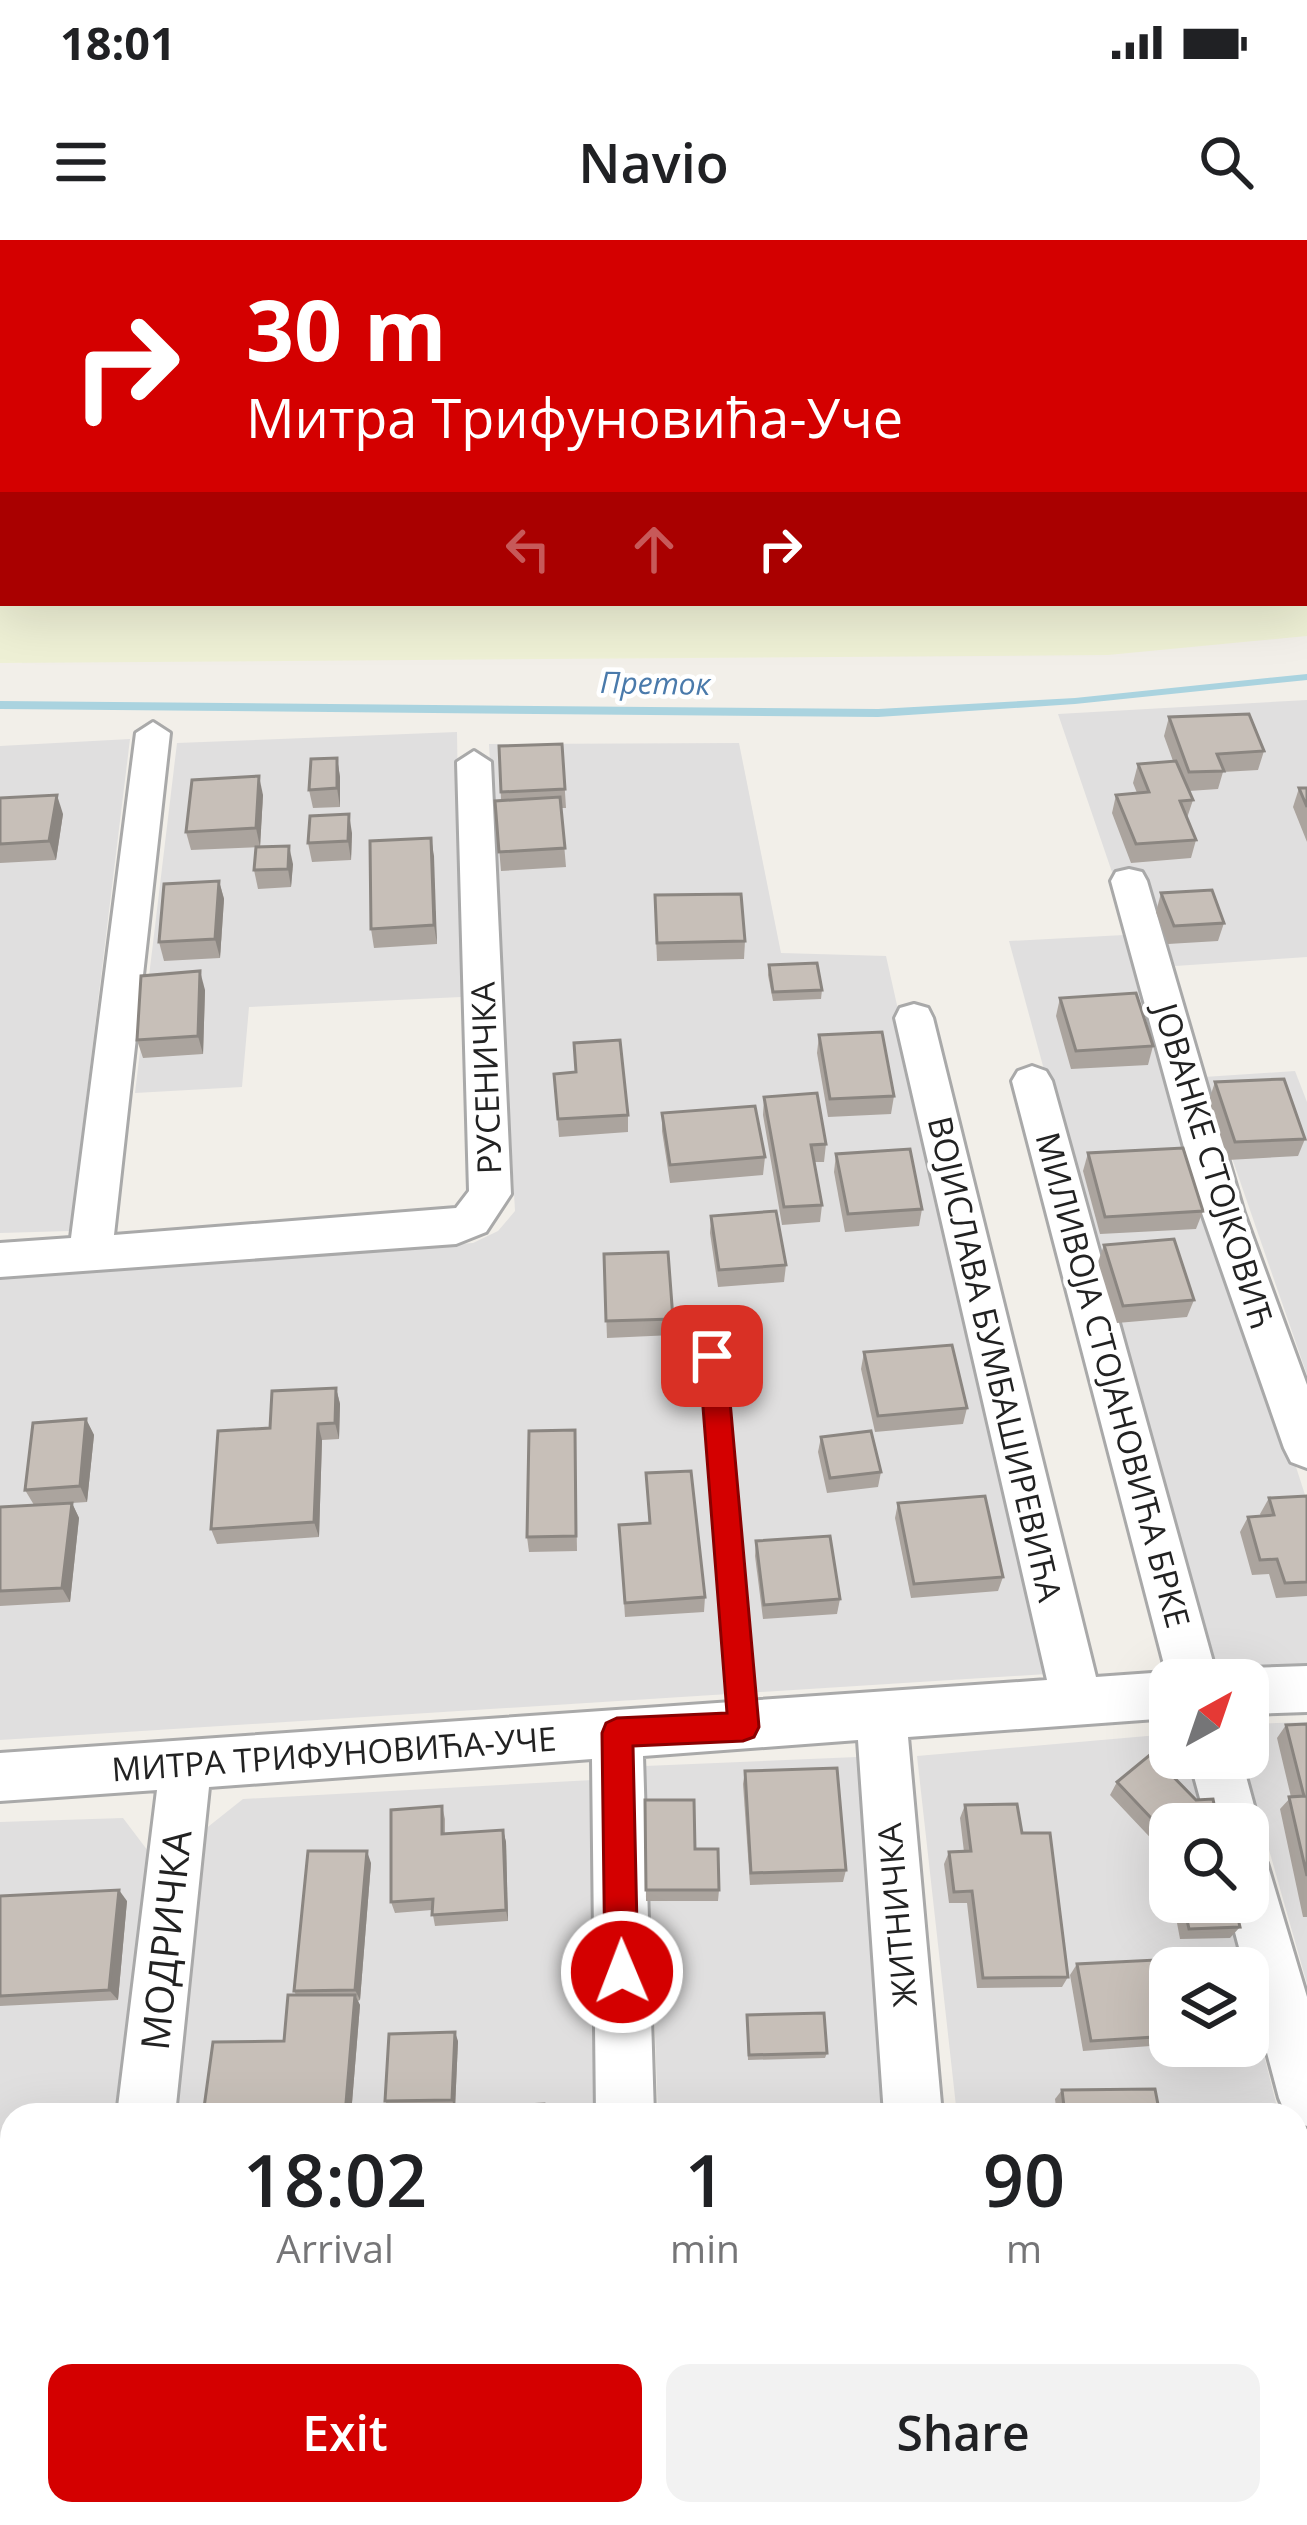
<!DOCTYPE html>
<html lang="en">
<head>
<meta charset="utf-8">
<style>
	:root { --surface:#fff; --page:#f2f2f2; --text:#202124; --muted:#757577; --accent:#d40000 }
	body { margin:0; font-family:"Open Sans",sans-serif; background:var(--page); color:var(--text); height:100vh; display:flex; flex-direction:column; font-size:45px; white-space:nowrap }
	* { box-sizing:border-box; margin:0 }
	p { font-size:39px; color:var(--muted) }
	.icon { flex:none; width:66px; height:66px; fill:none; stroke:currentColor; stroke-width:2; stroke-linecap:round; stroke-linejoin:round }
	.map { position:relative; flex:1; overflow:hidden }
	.side { position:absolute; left:0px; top:1863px; width:1308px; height:423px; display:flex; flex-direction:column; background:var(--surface); border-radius:36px 36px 0 0; box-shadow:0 12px 48px #0002 }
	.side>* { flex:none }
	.top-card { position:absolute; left:0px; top:0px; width:1308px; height:366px; box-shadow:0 12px 48px #0002; background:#d40000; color:#fff; overflow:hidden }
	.needle { width:78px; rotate:40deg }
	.tools { position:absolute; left:1149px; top:1419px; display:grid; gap:24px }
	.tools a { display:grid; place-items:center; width:120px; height:120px; border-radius:24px; background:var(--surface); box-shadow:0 12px 48px #0002; font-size:60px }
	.pin { position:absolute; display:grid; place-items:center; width:102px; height:102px; color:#fff; margin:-51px; border-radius:24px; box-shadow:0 6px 18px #0006 }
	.me { position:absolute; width:132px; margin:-66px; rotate:359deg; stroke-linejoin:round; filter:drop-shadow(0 0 9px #0008) }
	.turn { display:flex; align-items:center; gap:42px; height:252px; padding:0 48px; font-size:54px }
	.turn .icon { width:156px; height:156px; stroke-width:2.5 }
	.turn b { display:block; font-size:84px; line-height:102px }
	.lanes { display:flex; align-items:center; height:114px; padding:0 48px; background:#0003; justify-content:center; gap:60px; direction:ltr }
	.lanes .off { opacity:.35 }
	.eta { display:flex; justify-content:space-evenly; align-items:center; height:204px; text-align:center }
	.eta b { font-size:72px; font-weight:600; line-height:84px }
	.button { display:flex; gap:24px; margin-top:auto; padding:24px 48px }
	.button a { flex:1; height:138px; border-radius:24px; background:var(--accent); color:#fff; font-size:48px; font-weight:600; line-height:138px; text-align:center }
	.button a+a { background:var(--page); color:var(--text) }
	.status { display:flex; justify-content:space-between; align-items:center; height:84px; padding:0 60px; background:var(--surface); direction:ltr }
	.status svg { height:33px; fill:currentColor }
	header { display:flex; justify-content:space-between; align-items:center; height:156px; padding:0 48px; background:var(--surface); font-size:54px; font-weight:600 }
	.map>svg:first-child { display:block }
</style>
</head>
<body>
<div class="status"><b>18:01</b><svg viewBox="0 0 49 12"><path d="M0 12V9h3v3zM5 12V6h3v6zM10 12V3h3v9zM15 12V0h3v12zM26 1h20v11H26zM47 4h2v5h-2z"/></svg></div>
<header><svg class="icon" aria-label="menu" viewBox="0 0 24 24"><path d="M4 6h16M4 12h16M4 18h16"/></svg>Navio<svg class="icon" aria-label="search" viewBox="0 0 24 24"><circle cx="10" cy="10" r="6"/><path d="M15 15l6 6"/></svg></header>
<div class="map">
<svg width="1307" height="2285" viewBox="0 0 1307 2285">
	<rect width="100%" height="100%" fill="#f2efe9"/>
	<g fill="#e0dfdf">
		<polygon points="1307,460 1307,717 1175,726 1143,636 1114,638 1058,474"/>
		<polygon points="457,492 461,757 249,767 242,847 135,853 177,503"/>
		<polygon points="130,499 70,991 0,993 0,506"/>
		<polygon points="739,503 781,713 886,716 1047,1434 0,1500 0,1032 473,1003 498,991 515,971 489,504"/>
		<polygon points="1124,695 1307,1261 1307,1429 1209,1436 1009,701"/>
		<polygon points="1295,831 1307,862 1307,1135 1204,837"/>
		<polygon points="1307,1482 1307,1744 1243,1518 1248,1518 1248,1484"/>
		<polygon points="1170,1494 1170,1518 1189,1518 1206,1584 1170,1584 1170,1662 1225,1662 1242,1728 1170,1728 1170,1806 1248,1806 1248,1752 1279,1875 957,1875 917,1516"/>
		<polygon points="857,1517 892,1875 658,1875 645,1526"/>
		<polygon points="593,1540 601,1875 177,1875 204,1590 243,1559"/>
		<polygon points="123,1578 151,1615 122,1875 12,1875 12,2274 78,2274 76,2285 0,2285 0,1582"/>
		<polygon points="1296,1943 1307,1986 1307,2285 1003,2285 1001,2274 1296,2274"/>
		<polygon points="139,2274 611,2274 612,2285 138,2285"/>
		<polygon points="673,2274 931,2274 932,2285 674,2285"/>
	</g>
	<path fill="#eef0d5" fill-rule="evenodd" d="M 0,0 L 1307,0 L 1307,396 L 1108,415 L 0,423 ZM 3,3 L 1305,3 L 1305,363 L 3,363 Z"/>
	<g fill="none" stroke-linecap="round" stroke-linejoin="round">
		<polygon fill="#aad3df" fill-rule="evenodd" points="1307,434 1307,440 1075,464 878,477 0,469 0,461 878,469 1075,458"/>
		<g stroke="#a9a9a9" stroke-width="6">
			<polygon id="lane" points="712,1107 719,1110 722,1116 755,1486 751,1494 743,1497 735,1494 731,1486 702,1116 705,1110"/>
		</g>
		<g stroke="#a9a9a9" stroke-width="6">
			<g id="street">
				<polygon points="153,482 170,493 114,995 456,968 469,951 457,522 474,511 491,522 511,954 486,992 456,1004 0,1037 0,1003 71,998 136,493"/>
				<polygon points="1129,629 1142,632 1147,641 1244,973 1307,1145 1307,1228 1291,1222 1284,1208 1202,973 1111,641 1116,632"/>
				<polygon points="914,764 928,768 933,778 1096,1437 1166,1432 1012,841 1018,831 1032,826 1046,831 1052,841 1218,1440 1170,1440 1170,1478 908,1497 942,1875 884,1875 858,1500 643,1516 654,1875 596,1875 592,1519 209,1547 175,1875 117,1875 157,1550 0,1561 0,1513 1047,1440 895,778 900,768"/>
				<polygon points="1307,1426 1307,1472 1248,1474 1248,1440 1228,1440 1248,1428"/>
				<polygon points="1189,1518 1241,1518 1259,1584 1251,1602 1248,1584 1207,1584"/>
				<polygon points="1248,1615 1267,1623 1307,1757 1307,1886 1296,1882 1296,1875 1286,1875 1279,1858 1227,1662 1248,1662"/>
				<polygon points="69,2274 133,2274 132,2285 68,2285"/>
				<rect x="601" y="2274" width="64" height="11"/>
				<polygon points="913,2274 977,2274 978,2285 914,2285"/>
			</g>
		</g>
		<use href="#lane" fill="#fff" fill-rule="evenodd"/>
		<use href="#street" fill="#fff" fill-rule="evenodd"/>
	</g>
	<g fill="#aba49e">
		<polygon points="1169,477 1264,511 1258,530 1223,532 1218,549 1189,551 1193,560 1187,578 1196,600 1191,618 1131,623 1112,573 1116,555 1137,553 1133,543 1138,524 1173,521 1164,496"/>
		<polygon points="562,504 566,568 561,568 566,627 501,631 495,561 501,560 499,506"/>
		<polygon points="337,518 340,537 340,567 313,568 309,550"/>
		<polygon points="1299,548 1307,548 1307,602 1293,567"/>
		<polygon points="263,555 260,607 191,610 186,592"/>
		<polygon points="0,558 63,574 56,620 0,623"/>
		<polygon points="352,593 351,620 312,622 308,603"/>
		<polygon points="431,598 437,704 374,708 371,689"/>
		<polygon points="293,624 291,647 258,649 254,630"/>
		<polygon points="219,641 224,659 220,718 164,721 159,702"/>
		<polygon points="1161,653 1224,683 1218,701 1168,704 1156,672"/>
		<polygon points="655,674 745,701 744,719 657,721"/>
		<polygon points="769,725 822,750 821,759 773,761 768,735"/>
		<polygon points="205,750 203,814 143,818 137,800"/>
		<polygon points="1060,758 1153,806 1148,825 1071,829 1056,776"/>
		<polygon points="819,795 894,856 891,874 828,877 817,813"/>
		<polygon points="554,834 628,875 628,892 559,897"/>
		<polygon points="1215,842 1305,899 1298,916 1228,920 1209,860"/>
		<polygon points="764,857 826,904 824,922 814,922 822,965 820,982 782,985 763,875"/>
		<polygon points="662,873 765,917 763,935 670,943 662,891"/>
		<polygon points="1088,913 1203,971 1196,989 1100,994 1083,931"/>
		<polygon points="836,914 922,969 919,986 845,992 834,932"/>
		<polygon points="711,976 786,1025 784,1042 718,1047 710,993"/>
		<polygon points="1104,1005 1194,1060 1187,1077 1117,1083 1098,1022"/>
		<polygon points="604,1014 673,1079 673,1095 607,1098"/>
		<polygon points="864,1112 967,1168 963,1184 875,1192 861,1129"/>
		<polygon points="336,1148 340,1164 339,1199 322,1200 319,1297 217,1304 211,1289 270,1188"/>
		<polygon points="86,1179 94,1195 87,1262 72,1263 79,1278 70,1362 0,1366 0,1267 34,1265 25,1250"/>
		<polygon points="575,1190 577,1311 529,1312 527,1297"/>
		<polygon points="821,1197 881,1232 878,1247 827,1253 818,1212"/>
		<polygon points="646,1233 705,1357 704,1372 625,1377 619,1285 649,1283"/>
		<polygon points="1307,1256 1307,1356 1276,1358 1269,1334 1252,1335 1240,1292 1248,1277 1261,1276 1260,1274 1269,1258"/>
		<polygon points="898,1263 1003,1337 998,1351 911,1358 895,1278"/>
		<polygon points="756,1301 840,1359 837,1374 763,1379 755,1316"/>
		<polygon points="1307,1484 1307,1677 1303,1677 1280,1569 1291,1557 1277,1498 1286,1485"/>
		<polygon points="745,1531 846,1630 843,1642 750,1645 743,1544"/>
		<polygon points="1117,1542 1170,1584 1170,1649 1162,1610 1110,1555"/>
		<polygon points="645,1560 695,1609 719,1650 718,1661 646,1661"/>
		<polygon points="965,1565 1022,1593 1068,1737 1062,1747 977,1748 967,1663 949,1663 944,1624 949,1612 964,1612 960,1578"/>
		<polygon points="442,1566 445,1579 445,1594 503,1590 506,1602 508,1681 435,1686 432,1670 395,1673 391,1662"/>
		<polygon points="371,1623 360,1760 358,1761 360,1765 351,1875 203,1875 284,1801 296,1755 294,1751"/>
		<polygon points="0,1656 127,1661 118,1760 0,1766"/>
		<polygon points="1173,1662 1234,1662 1240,1687 1230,1698 1180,1699"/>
		<polygon points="1077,1724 1170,1784 1170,1799 1164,1805 1083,1811 1070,1735"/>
		<polygon points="747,1775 827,1813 825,1818 748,1820"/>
		<polygon points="458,1801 455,1868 390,1870 385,1861"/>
		<polygon points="1062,1850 1160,1875 1057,1875 1055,1859"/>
		<polygon points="1011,2274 1152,2274 1154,2285 1012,2285"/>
	</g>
	<g fill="#8b8681">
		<polygon points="337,518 340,537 340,567 337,548"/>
		<polygon points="259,536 263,555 260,607 256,588"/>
		<polygon points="57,555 63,574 56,620 49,601"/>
		<polygon points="349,574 352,593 351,620 348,601"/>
		<polygon points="431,598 434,616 437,704 434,685"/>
		<polygon points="289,606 293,624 291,647 288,629"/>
		<polygon points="219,641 224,659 220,718 215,699"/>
		<polygon points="200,731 205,750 203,814 198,796"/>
		<polygon points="336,1148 340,1164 339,1199 335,1183"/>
		<polygon points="86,1179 94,1195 87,1262 80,1246"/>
		<polygon points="318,1184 322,1200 319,1297 314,1282"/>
		<polygon points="72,1263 79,1278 70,1362 62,1348"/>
		<polygon points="503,1590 506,1602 508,1681 506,1670"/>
		<polygon points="367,1611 371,1623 360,1760 355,1750"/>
		<polygon points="119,1650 127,1661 118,1760 109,1750"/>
		<polygon points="355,1755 360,1765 351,1875 345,1875"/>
		<polygon points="455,1792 458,1801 455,1869 452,1860"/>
		<rect x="328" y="2274" width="6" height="11"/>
	</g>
	<g fill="#c7bfb8" stroke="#8b8681" stroke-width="3">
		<polygon points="1249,474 1264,511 1217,514 1224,531 1189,532 1169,477"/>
		<polygon points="562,504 565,549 501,552 499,506"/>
		<polygon points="337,518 337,548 309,550 311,519"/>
		<polygon points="1176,521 1193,560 1180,561 1196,600 1136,604 1116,555 1149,552 1138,524"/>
		<polygon points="259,536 256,588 186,592 192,540"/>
		<polygon points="1299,548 1307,548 1307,567"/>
		<polygon points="57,555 49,601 0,604 0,558"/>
		<polygon points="560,557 565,608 499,612 495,561"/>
		<polygon points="349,574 348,601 308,603 310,576"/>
		<polygon points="431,598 434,685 371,689 370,601"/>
		<polygon points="289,606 288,629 254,630 256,607"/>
		<polygon points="219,641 215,699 159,702 164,644"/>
		<polygon points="1212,650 1224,683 1174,686 1161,653"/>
		<polygon points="741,654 745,701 657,703 655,655"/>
		<polygon points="817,723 822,750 773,752 769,725"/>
		<polygon points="200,731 198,796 137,800 141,736"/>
		<polygon points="1136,753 1153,806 1076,811 1060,758"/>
		<polygon points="882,792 894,856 830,859 819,795"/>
		<polygon points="620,800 628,875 558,879 554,834 576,832 574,803"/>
		<polygon points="1284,839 1305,899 1235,902 1215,842"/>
		<polygon points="817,853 826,904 811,905 822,965 784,967 764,857"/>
		<polygon points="755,866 765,917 670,925 662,873"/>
		<polygon points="1183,908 1203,971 1105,977 1088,913"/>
		<polygon points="910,909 922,969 848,974 836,914"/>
		<polygon points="776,971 786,1025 719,1030 711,976"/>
		<polygon points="1174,999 1194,1060 1123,1066 1104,1005"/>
		<polygon points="668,1012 673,1079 606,1081 604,1014"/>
		<polygon points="952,1105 967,1168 878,1176 864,1112"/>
		<polygon points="336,1148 335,1183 318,1184 314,1282 211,1289 218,1191 270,1188 272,1151"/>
		<polygon points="86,1179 80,1246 25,1250 33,1183"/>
		<polygon points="575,1190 576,1296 527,1297 529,1191"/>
		<polygon points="871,1191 881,1232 830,1238 821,1197"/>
		<polygon points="691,1231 705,1357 625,1363 619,1285 650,1283 646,1233"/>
		<polygon points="985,1256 1003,1337 914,1344 898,1263"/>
		<polygon points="1307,1256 1307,1342 1285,1343 1277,1319 1260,1320 1248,1277 1274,1275 1269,1258"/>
		<polygon points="72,1263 62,1348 0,1351 0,1267"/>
		<polygon points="830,1296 840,1359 764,1365 756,1301"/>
		<polygon points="1307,1484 1307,1636 1289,1557 1304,1556 1286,1485"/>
		<polygon points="1151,1514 1196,1560 1213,1559 1218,1584 1170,1584 1170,1598 1117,1542"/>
		<polygon points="837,1528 846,1630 751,1633 745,1531"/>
		<polygon points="645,1560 694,1560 695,1609 718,1609 719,1650 646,1650"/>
		<polygon points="1017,1564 1022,1593 1050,1593 1068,1737 983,1738 972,1651 954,1652 949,1612 971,1611 965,1565"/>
		<polygon points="442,1566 442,1594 503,1590 506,1670 432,1675 433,1659 391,1662 391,1570"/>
		<polygon points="308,1611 367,1611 355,1750 294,1751"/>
		<polygon points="119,1650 109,1750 0,1756 0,1656"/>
		<polygon points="1183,1662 1234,1662 1240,1687 1189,1689"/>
		<polygon points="1156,1720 1170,1784 1170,1796 1091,1801 1077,1724"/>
		<polygon points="288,1755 355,1755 345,1875 203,1875 213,1802 284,1801"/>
		<polygon points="824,1773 827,1813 749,1815 747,1775"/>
		<polygon points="455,1792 452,1860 385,1861 389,1794"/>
		<polygon points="1155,1849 1160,1875 1065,1875 1062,1850"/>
		<polygon points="544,1864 545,1875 445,1875 445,1869"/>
		<polygon points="1296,1933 1307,1975 1307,1982 1296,1983"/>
		<rect x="218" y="2274" width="110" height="11"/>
		<polygon points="755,2274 846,2274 847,2285 756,2285"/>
		<polygon points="1018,2274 1152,2274 1154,2285 1019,2285"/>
	</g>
	<polygon fill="#d40000" stroke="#8a0000" stroke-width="3" points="712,1105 726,1116 759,1487 754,1497 743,1501 633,1506 638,1732 634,1743 622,1748 610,1743 605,1732 602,1493 606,1483 617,1478 727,1473 699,1116"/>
	<g text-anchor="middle" stroke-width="9" stroke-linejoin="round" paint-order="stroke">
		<g font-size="30" font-style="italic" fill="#4a7aab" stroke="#fff">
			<text transform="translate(655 444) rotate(1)" y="10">Преток</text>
		</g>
		<g font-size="33" fill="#222" stroke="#fff">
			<text transform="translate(486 838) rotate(-92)" y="12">РУСЕНИЧКА</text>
			<text transform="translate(1214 926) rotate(73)" y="12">ЈОВАНКЕ СТОЈКОВИЋ</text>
			<text transform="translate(995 1119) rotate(77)" y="12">ВОЈИСЛАВА БУМБАШИРЕВИЋА</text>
			<text transform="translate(1113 1140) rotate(75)" y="12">МИЛИВОЈА СТОЈАНОВИЋА БРКЕ</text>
			<text transform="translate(334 1514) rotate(-4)" y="12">МИТРА ТРИФУНОВИЋА-УЧЕ</text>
			<text transform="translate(897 1675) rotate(-95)" y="12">ЖИТНИЧКА</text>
		</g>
		<g font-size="39" fill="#222" stroke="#fff">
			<text transform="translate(166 1700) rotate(-84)" y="14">МОДРИЧКА</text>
		</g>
	</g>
</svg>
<div class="tools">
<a><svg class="needle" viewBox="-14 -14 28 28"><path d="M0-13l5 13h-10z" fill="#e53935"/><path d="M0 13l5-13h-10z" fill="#757577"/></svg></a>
<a><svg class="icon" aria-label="search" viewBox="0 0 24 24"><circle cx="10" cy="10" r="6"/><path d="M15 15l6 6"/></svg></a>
<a><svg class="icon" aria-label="layers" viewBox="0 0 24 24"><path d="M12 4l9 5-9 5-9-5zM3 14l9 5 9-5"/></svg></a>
</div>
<div class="pin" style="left:712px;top:1116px;background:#d93025"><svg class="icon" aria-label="arrive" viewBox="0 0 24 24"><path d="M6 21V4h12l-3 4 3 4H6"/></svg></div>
<svg class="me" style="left:622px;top:1732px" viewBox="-20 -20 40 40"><circle r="17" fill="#d40000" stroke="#fff" stroke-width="3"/><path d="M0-11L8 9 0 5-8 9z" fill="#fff"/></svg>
<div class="top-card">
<div class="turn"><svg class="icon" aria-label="right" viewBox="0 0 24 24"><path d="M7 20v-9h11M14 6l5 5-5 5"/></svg><div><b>30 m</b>Митра Трифуновића-Уче</div></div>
<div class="lanes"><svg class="icon off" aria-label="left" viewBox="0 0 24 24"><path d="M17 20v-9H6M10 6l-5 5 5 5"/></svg><svg class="icon off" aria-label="ahead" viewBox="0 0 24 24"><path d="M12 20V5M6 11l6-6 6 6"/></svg><svg class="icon" aria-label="right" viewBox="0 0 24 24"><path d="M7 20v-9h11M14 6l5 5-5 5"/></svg></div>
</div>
<section class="side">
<div class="eta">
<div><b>18:02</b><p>Arrival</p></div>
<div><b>1</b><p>min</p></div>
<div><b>90</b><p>m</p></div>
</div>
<div class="button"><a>Exit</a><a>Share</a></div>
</section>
</div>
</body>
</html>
